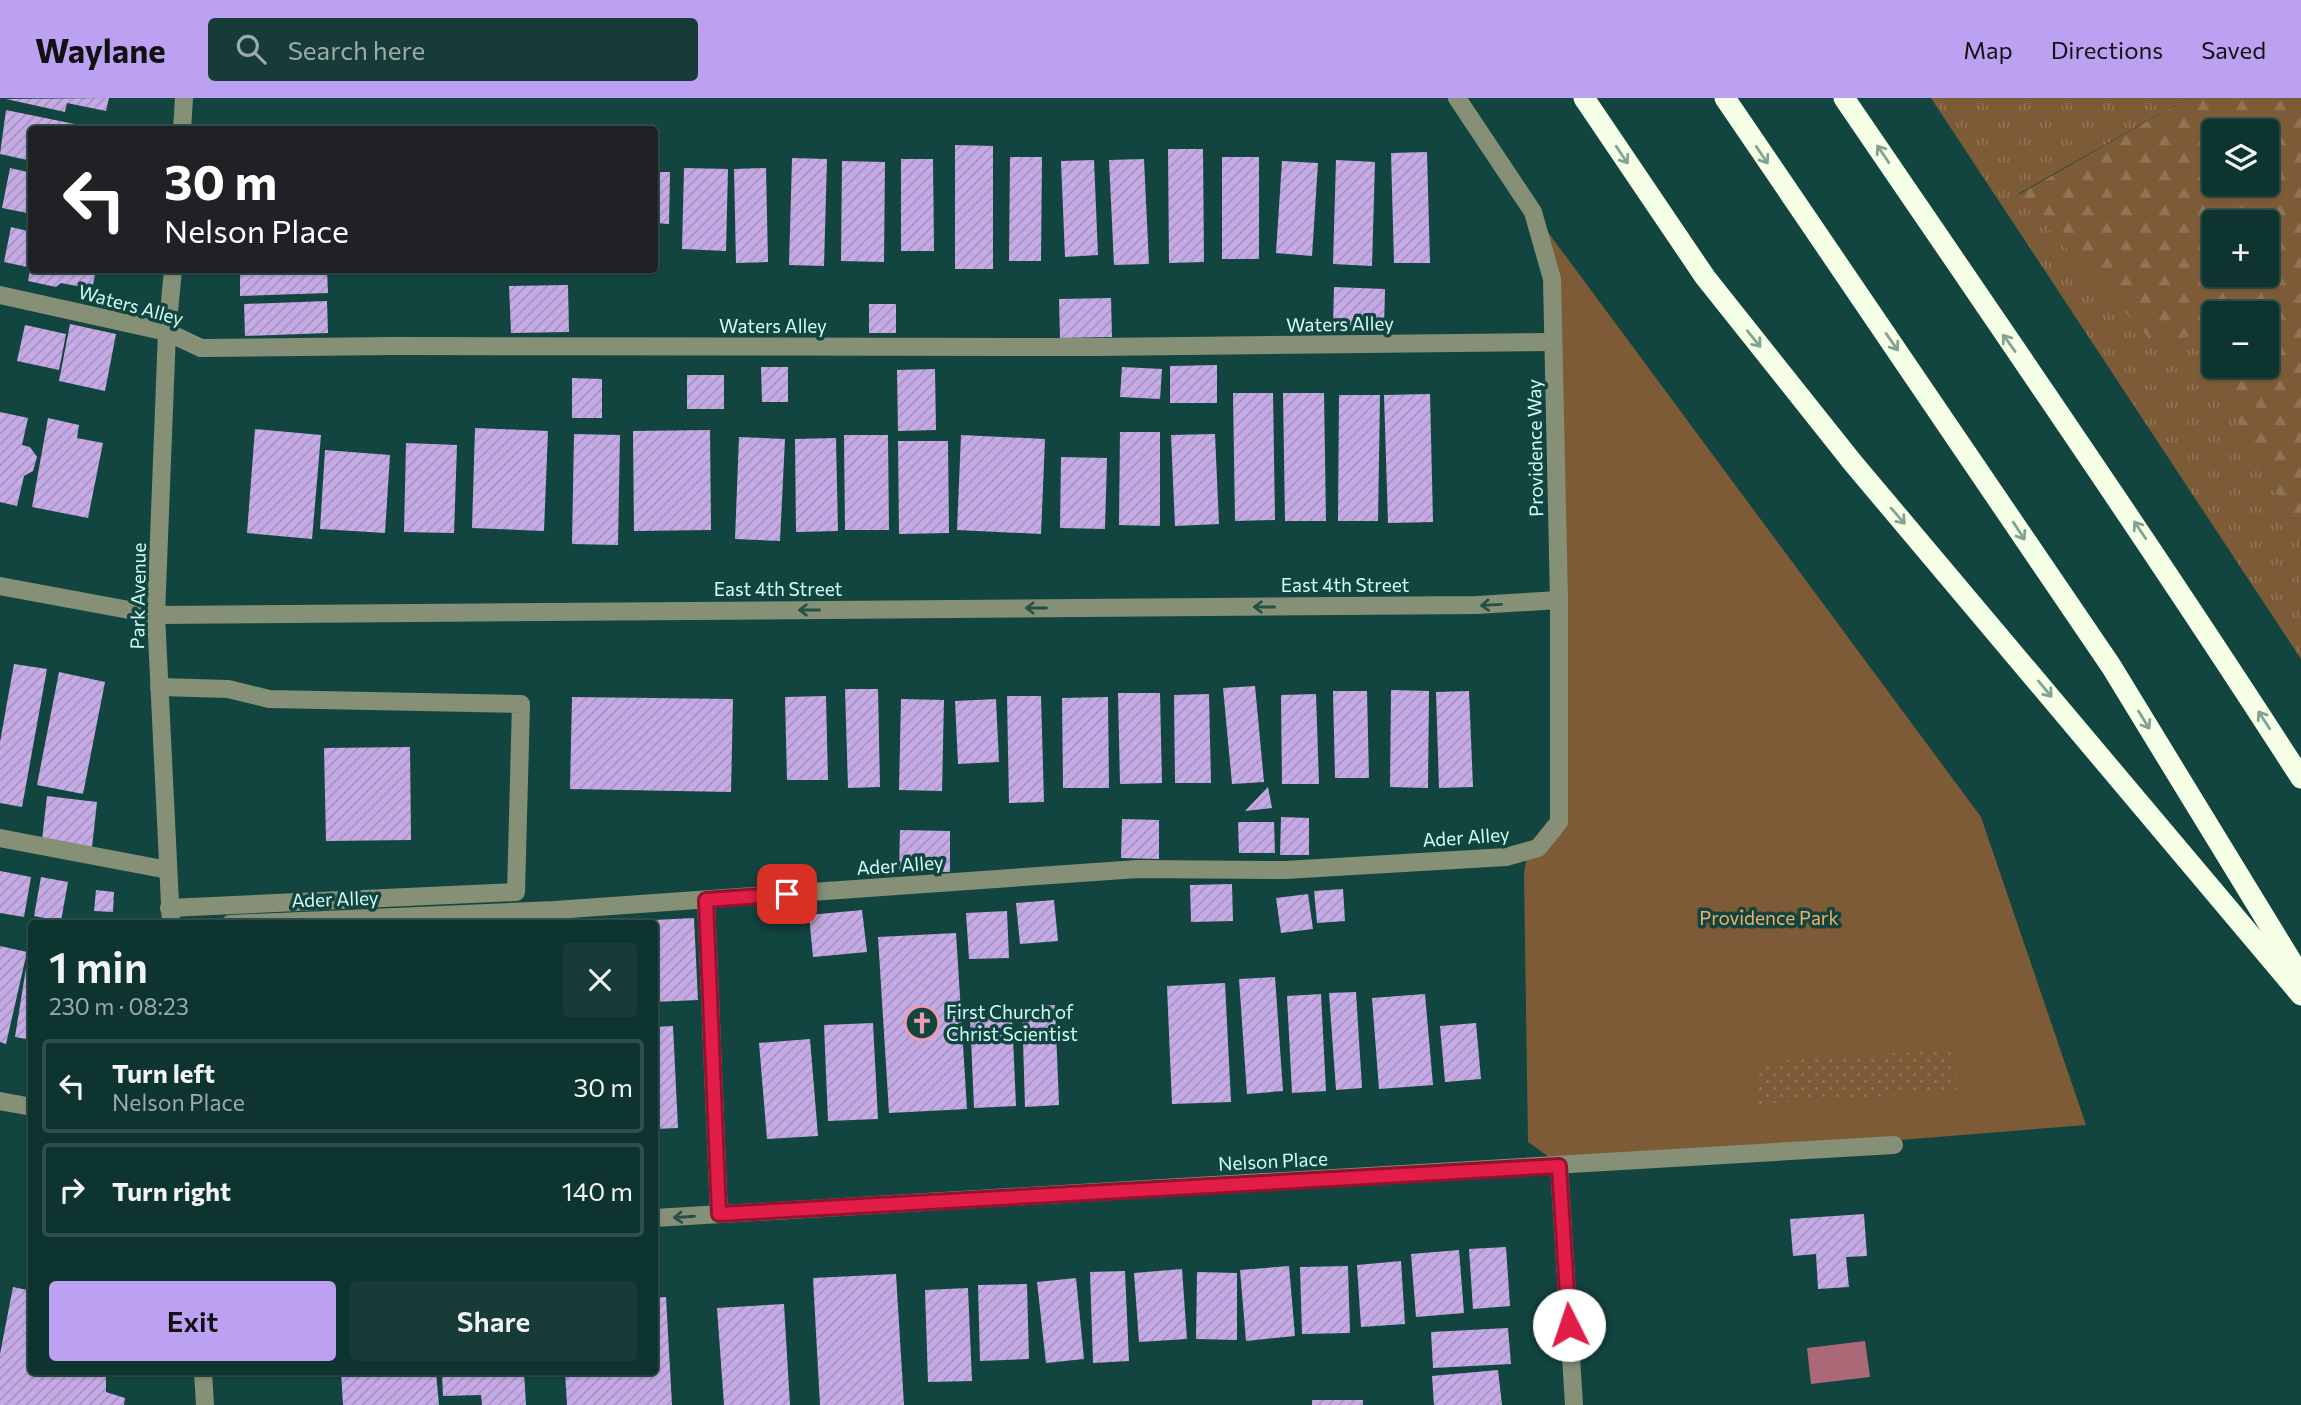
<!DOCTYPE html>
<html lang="en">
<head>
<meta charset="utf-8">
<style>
	:root { --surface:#0e3430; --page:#173c38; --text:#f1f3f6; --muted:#9baaab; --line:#2e4f4c; --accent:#bca0f2 }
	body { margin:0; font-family:Commissioner,sans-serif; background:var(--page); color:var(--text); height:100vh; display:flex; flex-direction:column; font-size:26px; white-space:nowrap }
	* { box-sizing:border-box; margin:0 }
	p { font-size:23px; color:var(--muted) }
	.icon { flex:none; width:38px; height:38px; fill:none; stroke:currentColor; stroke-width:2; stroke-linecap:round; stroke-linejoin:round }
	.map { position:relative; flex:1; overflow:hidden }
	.drawer { position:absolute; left:28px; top:822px; width:630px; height:455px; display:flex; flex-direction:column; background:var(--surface); border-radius:7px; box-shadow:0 2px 5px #0004,0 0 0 2px var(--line) }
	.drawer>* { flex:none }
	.top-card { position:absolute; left:28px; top:28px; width:630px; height:147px; border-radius:7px; box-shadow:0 2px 5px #0004,0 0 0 2px var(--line); background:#202124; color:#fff; overflow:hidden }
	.controls { position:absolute; left:2202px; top:21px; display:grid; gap:14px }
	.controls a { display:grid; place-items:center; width:77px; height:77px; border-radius:7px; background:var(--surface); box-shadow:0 2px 5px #0004,0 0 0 2px var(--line); font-size:35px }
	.pin { position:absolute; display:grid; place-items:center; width:60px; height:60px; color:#fff; margin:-30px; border-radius:14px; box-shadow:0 4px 10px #0006 }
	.me { position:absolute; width:77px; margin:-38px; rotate:356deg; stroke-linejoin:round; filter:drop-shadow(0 0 5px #0008) }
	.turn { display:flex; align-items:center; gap:24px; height:147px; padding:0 21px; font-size:32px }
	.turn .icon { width:91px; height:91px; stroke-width:2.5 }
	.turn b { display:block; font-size:49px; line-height:60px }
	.round { display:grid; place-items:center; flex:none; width:74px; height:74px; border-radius:7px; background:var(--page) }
	.overview { display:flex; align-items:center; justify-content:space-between; height:119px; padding:0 21px }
	h1 { font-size:42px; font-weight:600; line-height:52px }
	.action { display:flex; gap:14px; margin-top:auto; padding:14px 21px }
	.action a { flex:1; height:80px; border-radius:7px; background:var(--accent); color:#111; font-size:28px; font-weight:600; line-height:80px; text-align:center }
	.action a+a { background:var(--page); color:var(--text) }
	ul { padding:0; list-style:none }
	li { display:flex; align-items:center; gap:21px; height:94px; margin:0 14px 10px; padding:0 7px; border:4px solid var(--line); border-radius:7px }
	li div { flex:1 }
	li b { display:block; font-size:26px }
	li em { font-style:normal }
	header { display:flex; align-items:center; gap:42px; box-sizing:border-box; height:98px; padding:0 35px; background:var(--accent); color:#111 }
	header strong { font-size:33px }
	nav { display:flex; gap:38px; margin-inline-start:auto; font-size:24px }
	.search { width:490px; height:63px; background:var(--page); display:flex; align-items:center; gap:18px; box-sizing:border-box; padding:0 24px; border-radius:7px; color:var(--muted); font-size:26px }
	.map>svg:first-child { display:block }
</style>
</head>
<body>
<header>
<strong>Waylane</strong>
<div class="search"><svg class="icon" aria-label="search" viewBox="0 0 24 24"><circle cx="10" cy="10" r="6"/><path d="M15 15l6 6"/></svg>Search here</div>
<nav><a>Map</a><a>Directions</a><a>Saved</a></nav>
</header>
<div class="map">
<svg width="2301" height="1307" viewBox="0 0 2301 1307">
	<defs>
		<pattern id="grass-tufts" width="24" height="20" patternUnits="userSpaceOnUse" patternTransform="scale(1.75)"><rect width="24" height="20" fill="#7e5b37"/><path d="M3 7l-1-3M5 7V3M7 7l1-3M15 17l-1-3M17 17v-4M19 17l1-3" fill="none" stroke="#8f7455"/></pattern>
		<pattern id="forest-firs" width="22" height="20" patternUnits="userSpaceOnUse" patternTransform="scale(1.75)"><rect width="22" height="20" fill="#7e5b37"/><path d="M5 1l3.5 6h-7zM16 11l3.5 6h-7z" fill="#8f7455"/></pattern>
		<pattern id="garden-dots" width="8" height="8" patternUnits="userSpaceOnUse" patternTransform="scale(1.75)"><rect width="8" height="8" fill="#7e5b37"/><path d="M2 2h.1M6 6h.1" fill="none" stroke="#8f7455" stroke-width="1.8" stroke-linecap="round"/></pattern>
		<pattern id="building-hatch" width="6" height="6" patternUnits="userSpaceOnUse" patternTransform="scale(1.75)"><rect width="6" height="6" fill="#c5aae6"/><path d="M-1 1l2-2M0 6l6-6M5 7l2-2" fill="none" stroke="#a492bf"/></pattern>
	</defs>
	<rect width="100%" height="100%" fill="#134540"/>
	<polygon fill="url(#grass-tufts)" points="1931,0 2188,0 2018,96 2191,236 2291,421 2301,420 2301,561"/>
	<path fill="url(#forest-firs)" fill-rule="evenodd" d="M 2188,0 L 2301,0 L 2301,420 L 2291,421 L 2191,237 L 2158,250 L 2018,97 ZM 2214,33 L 2266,33 L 2266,86 L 2214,86 ZM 2214,124 L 2266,124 L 2266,177 L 2214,177 ZM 2214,215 L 2266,215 L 2266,268 L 2214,268 Z"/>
	<polygon fill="#7e5b37" points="1533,114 1981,719 2086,1027 1563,1069 1528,1044 1524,776 1527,756 1559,724 1552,181"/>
	<polygon fill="url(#garden-dots)" points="1955,951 1957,993 1757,1006 1754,965"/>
	<polygon fill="#ab6978" points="1865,1243 1870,1279 1811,1286 1807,1250"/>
	<g fill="url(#building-hatch)">
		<polygon points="109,0 106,13 67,5 65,14 6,1"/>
		<polygon points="6,12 94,30 93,32 32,32 32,63 0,56"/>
		<polygon points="955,47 993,48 993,171 955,171"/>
		<polygon points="1168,51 1203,51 1204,164 1169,165"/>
		<polygon points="1427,54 1430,165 1394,165 1391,55"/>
		<polygon points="1010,59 1042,59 1041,163 1009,163"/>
		<rect x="1222" y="59" width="37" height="102"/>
		<polygon points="792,60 827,61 824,168 789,167"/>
		<polygon points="901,61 933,61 934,153 901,153"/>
		<polygon points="1144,61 1149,166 1114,167 1109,62"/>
		<polygon points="1094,62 1098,157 1065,159 1061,63"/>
		<polygon points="1336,62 1375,64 1372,168 1333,166"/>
		<polygon points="842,63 885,64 884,164 841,163"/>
		<polygon points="1282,63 1318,65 1312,158 1276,155"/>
		<polygon points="10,70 32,75 32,116 2,110"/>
		<polygon points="684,70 728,71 726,153 682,151"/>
		<polygon points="766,70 768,164 736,165 734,71"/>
		<polygon points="654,74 670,74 669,126 654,125"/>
		<polygon points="11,129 32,134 32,170 4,164"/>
		<polygon points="30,172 96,172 92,191 61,185 56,189 28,183"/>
		<polygon points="240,172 327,172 328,195 240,198"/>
		<polygon points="568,187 569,234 511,235 509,188"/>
		<polygon points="1334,189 1385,191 1384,231 1333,229"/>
		<polygon points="1111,200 1112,239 1060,240 1059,201"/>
		<polygon points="327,203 328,235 245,238 244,206"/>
		<rect x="869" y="206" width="27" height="29"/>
		<polygon points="70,226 116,236 105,293 59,283"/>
		<polygon points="25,227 66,236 59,272 17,263"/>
		<polygon points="1217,267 1217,305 1170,305 1170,268"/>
		<polygon points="761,269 788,269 788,304 762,304"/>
		<polygon points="1122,269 1162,271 1160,301 1120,299"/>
		<polygon points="935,271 936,332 898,333 897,272"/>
		<rect x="687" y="277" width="37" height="34"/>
		<polygon points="572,280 602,281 602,320 572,320"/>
		<polygon points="1233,295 1273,295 1275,422 1235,423"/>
		<polygon points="1283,295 1324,295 1326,423 1285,423"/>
		<polygon points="1430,296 1433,424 1388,425 1384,297"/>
		<polygon points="1339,297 1380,297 1378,423 1338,423"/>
		<polygon points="0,314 28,320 22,347 30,349 37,359 33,373 24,378 17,408 0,404"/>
		<polygon points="48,320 79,327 77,340 103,345 88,420 32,409"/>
		<polygon points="475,330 548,333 544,433 472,430"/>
		<polygon points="255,331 321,337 312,441 247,435"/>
		<polygon points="710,332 711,432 634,433 633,333"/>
		<polygon points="1120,334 1160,334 1160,428 1119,427"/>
		<polygon points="574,336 620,337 618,447 572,446"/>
		<polygon points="1215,336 1219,426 1175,428 1171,337"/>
		<polygon points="844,337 888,337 889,432 845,432"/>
		<polygon points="961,337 1045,341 1041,436 957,432"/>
		<polygon points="739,339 785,341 780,443 735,441"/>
		<polygon points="836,340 838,433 796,434 795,341"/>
		<polygon points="898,343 948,343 949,435 899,436"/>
		<polygon points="406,345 457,347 454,435 404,434"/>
		<polygon points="325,352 390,357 385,435 320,431"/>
		<polygon points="1061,359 1107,360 1105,431 1060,430"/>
		<polygon points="14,566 47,571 22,709 0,705 0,644"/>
		<polygon points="59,574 105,584 83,696 37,687"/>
		<polygon points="1255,588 1264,684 1232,686 1223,590"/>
		<polygon points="845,591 878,591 880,689 848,690"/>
		<polygon points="1391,592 1429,593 1428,690 1390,689"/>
		<polygon points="1333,593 1367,593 1369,680 1335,680"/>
		<polygon points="1469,593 1473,689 1439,690 1436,594"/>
		<polygon points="1118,595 1160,595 1162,685 1120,686"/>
		<polygon points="1209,596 1211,685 1175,685 1174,597"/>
		<polygon points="1316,596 1319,686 1282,686 1281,597"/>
		<polygon points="826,598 828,682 787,682 785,599"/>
		<polygon points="1007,598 1041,598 1044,704 1009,705"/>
		<polygon points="572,599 733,601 731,694 570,691"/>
		<polygon points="1108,599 1109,690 1063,690 1062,600"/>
		<polygon points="901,601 944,602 942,693 899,692"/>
		<polygon points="996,601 999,664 958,666 955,603"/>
		<polygon points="410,649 411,742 326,743 324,650"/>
		<polygon points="1268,689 1272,710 1245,713"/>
		<polygon points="47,698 97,704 92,749 42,742"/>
		<polygon points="1281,719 1309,720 1309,757 1280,757"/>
		<polygon points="1122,721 1159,722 1159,761 1121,760"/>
		<polygon points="1238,724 1274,724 1275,755 1239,755"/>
		<polygon points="900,732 950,733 950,774 899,773"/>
		<polygon points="0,773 31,779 24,819 0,815"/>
		<polygon points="41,779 68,784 61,823 34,818"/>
		<polygon points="1232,786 1233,823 1191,824 1190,787"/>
		<polygon points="1343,791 1345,823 1317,825 1314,793"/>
		<polygon points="96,792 114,794 113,814 94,813"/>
		<polygon points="1308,796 1313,831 1281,835 1276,800"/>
		<polygon points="1054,802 1058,843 1020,846 1016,805"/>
		<polygon points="862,812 867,854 813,859 809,817"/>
		<polygon points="1007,813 1009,860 969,861 966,815"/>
		<polygon points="694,820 698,902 654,904 654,826 613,824"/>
		<polygon points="956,835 967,1011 889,1015 878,839"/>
		<polygon points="30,845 32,845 32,942 15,939"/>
		<polygon points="0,848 27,854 6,946 0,944"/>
		<polygon points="1275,879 1283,993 1247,996 1239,881"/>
		<polygon points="1225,885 1231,1004 1172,1006 1167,888"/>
		<polygon points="1356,894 1362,990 1336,992 1329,895"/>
		<polygon points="1321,896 1326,993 1292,995 1287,898"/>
		<polygon points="1425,896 1433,987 1379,991 1372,900"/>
		<polygon points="1055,907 1059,1007 1025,1009 1022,909"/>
		<polygon points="1012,918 1016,1008 974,1010 970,919"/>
		<polygon points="873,925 878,1021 828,1023 824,927"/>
		<polygon points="1476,925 1481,981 1445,984 1440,928"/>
		<polygon points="673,928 678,1030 654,1031 654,929"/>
		<polygon points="810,941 818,1038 767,1041 759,945"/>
		<polygon points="1864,1116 1867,1158 1846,1159 1849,1189 1818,1191 1816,1156 1793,1158 1790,1121"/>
		<polygon points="1506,1149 1510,1208 1473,1211 1469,1151"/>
		<polygon points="1459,1152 1464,1215 1416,1219 1411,1156"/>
		<polygon points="1401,1163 1405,1226 1361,1229 1357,1167"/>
		<polygon points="1289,1168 1295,1238 1246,1243 1240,1172"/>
		<polygon points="1348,1168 1350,1235 1302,1236 1300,1169"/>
		<polygon points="1182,1171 1187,1241 1139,1244 1134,1175"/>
		<polygon points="1125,1173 1129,1263 1093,1265 1090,1174"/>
		<polygon points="1197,1174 1237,1175 1237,1242 1196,1241"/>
		<polygon points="896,1176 904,1307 820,1307 813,1180"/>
		<polygon points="1076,1180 1084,1261 1046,1265 1037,1184"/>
		<polygon points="1027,1186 1029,1261 980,1263 978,1187"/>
		<polygon points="13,1189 32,1193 32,1274 106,1274 106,1294 125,1300 124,1307 0,1307 0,1256"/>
		<polygon points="968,1190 972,1283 928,1284 925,1192"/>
		<polygon points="666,1199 672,1307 567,1307 565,1274 654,1274 654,1200"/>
		<polygon points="784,1206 790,1307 724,1307 717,1210"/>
		<polygon points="1508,1230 1511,1266 1433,1270 1431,1234"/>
		<polygon points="1498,1272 1502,1307 1434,1307 1432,1278"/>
		<polygon points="341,1274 436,1274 439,1307 343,1307"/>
		<polygon points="442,1274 524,1274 526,1307 482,1307 481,1297 443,1298"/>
		<rect x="1312" y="1302" width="51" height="5"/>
	</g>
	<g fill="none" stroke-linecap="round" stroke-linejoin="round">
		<g stroke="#869077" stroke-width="18">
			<polyline points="182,32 184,0"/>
			<polyline points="0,197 167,234 201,250 393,248 1096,249 1553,244"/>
			<polyline points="0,488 156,517 1477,507 1559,502"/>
			<polyline points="159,589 228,591 269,601 521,606 516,794 169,810"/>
			<polyline points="0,740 168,772"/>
			<polyline points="706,802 719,1116"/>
			<polyline points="171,826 156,517 167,234 173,172"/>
			<polyline points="230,826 555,812 1138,771 1285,772 1506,759 1538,750 1559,724 1559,502 1552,181 1533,114 1457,0"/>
			<polyline points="0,1003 32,1009"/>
			<polyline points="1559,1068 1574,1307"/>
			<polyline points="654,1120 1894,1047"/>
			<polyline points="203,1274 205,1307"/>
		</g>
		<g stroke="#f5ffe6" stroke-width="21">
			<polyline points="1584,0 1705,179 1853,365 2301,897"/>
			<polyline points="1725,0 2111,568 2301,879"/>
			<path d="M 1844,0 C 1998,226 2153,450 2301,680"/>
		</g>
	</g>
	<defs><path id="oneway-shaft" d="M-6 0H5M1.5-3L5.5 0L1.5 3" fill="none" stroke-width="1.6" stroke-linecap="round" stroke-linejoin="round" transform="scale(1.75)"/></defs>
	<g stroke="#84a293">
		<use href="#oneway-shaft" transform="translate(1883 56) rotate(-124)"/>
		<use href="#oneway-shaft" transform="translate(1622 57) rotate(56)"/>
		<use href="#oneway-shaft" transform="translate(1762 57) rotate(56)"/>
		<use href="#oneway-shaft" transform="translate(1754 241) rotate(51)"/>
		<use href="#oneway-shaft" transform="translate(1892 244) rotate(55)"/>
		<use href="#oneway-shaft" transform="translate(2009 245) rotate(-126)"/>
		<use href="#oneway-shaft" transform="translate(1898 418) rotate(49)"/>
		<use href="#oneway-shaft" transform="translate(2140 432) rotate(-124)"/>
		<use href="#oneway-shaft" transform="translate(2019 433) rotate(57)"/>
		<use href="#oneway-shaft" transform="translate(2045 591) rotate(50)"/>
		<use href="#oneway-shaft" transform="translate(2144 622) rotate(58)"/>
		<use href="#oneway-shaft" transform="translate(2264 622) rotate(-123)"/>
	</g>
	<g stroke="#245048">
		<use href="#oneway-shaft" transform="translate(1491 507) rotate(177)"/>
		<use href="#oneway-shaft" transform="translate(1264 509) rotate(180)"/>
		<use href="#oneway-shaft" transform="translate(1036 510) rotate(180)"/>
		<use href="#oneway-shaft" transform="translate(809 512) rotate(180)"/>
		<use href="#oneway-shaft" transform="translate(684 1119) rotate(176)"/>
	</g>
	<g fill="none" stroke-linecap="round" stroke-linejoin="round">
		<g stroke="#92132f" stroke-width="18">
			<polyline id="route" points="787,796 706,802 719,1116 1559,1068 1569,1227"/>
		</g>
		<use href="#route" stroke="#e11d48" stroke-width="12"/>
	</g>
	<defs>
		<g id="church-ring" transform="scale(1.75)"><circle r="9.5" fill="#134540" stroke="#f29aae" stroke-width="1.5"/><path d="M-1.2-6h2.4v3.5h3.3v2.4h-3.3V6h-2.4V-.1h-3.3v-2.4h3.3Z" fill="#f29aae"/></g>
	</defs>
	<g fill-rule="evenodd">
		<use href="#church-ring" x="922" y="925"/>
	</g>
	<g text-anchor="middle" stroke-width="7" stroke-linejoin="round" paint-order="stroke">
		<g font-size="19" fill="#d3fef7" stroke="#134540">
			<text transform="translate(131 207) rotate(15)" y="7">Waters Alley</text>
			<text transform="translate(1340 226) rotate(-1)" y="7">Waters Alley</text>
			<text x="773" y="235">Waters Alley</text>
			<text transform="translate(1535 350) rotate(-91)" y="7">Providence Way</text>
			<text x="1345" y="494">East 4th Street</text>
			<text x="778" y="498">East 4th Street</text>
			<text transform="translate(138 498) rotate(-89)" y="7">Park Avenue</text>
			<text transform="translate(1466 739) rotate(-4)" y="7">Ader Alley</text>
			<text transform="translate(900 767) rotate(-4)" y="7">Ader Alley</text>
			<text transform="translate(335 801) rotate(-2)" y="7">Ader Alley</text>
			<text transform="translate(1273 1063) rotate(-3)" y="7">Nelson Place</text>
		</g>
		<g font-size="19" fill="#f3af6a" stroke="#134540">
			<text x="1769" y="827">Providence Park</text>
		</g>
		<g font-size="19" fill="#d3fef7" stroke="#134540" text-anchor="start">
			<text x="946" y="921">First Church of<tspan x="946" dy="22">Christ Scientist</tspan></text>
		</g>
	</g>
</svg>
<div class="controls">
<a><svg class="icon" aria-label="layers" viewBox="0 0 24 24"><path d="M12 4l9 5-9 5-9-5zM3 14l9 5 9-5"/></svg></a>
<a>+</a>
<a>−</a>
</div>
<div class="pin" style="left:787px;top:796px;background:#d93025"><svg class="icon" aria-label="arrive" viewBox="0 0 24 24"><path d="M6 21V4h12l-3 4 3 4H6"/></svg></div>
<svg class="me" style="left:1569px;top:1227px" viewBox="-20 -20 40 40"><circle r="19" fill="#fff"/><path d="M0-13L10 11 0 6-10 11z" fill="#e11d48"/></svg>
<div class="top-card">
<div class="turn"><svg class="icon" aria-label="left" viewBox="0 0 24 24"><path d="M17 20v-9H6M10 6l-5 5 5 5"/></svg><div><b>30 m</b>Nelson Place</div></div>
</div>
<section class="drawer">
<div class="overview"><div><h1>1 min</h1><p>230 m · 08:23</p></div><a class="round"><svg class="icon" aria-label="close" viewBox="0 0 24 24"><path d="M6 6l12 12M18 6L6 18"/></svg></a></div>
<ul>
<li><svg class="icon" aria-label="left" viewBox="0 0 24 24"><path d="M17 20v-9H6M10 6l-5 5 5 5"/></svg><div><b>Turn left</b><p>Nelson Place</p></div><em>30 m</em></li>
<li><svg class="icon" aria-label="right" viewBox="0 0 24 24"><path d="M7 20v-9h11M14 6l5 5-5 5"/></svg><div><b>Turn right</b></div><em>140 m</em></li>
</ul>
<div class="action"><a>Exit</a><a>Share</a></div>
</section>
</div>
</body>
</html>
